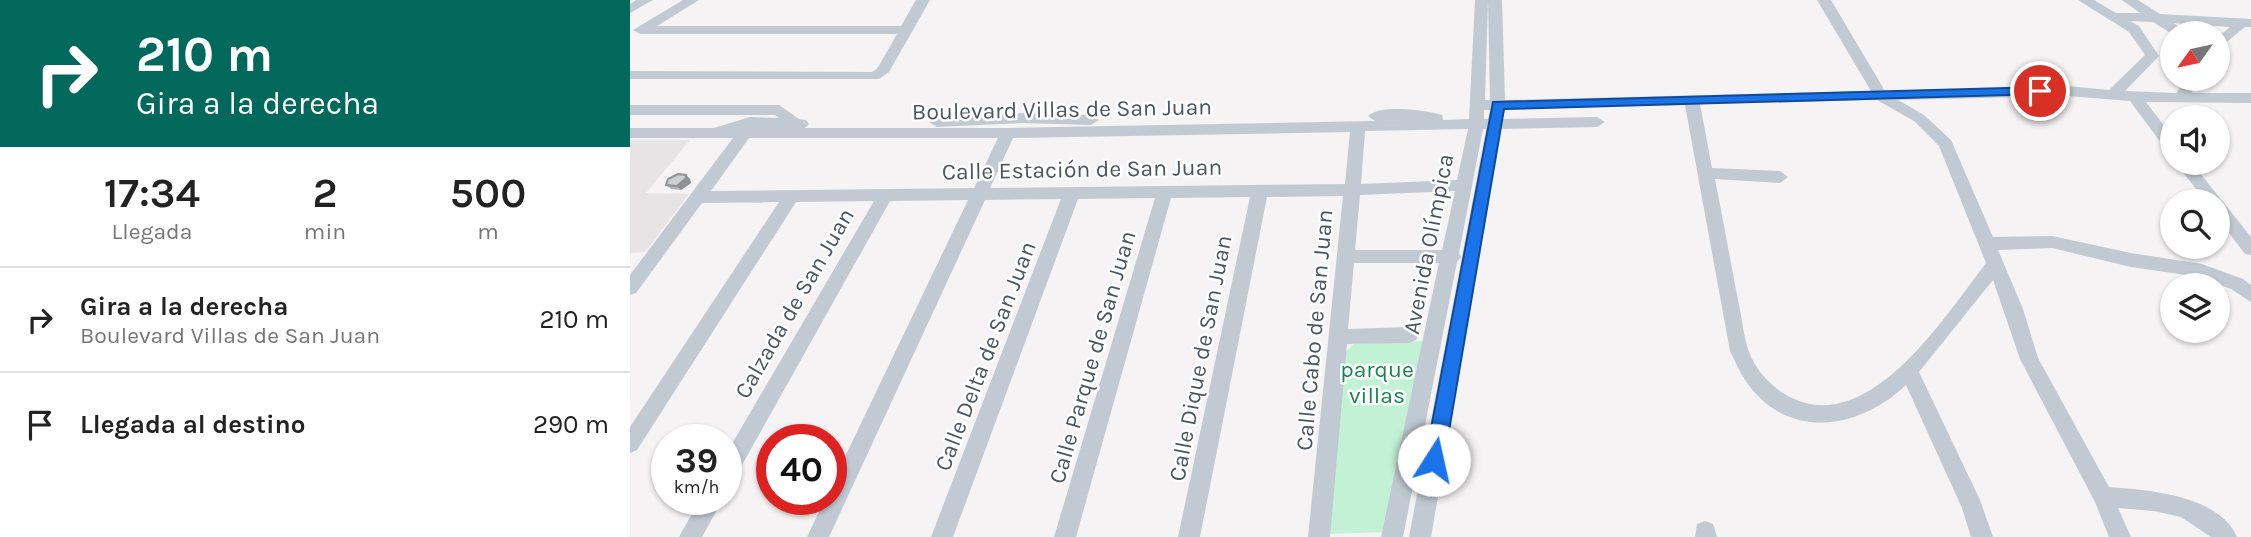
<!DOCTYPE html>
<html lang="es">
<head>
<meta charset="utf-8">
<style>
	:root { --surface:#fff; --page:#f6f6f6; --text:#222; --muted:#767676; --line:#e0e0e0 }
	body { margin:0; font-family:Karla,sans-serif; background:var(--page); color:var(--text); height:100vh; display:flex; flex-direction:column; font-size:26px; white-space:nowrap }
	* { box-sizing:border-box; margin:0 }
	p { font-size:23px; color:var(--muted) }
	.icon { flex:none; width:38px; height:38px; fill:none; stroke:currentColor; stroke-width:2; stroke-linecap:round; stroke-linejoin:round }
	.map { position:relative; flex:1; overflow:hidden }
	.sheet { display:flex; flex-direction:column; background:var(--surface); width:630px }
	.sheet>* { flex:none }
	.banner { background:#00695c; color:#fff; overflow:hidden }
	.needle { width:46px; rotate:237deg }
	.controls { position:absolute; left:1530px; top:21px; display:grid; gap:14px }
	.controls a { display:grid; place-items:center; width:70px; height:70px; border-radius:50%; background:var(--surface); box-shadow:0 2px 5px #0004; font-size:35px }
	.speed { position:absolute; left:21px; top:424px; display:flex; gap:14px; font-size:35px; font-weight:700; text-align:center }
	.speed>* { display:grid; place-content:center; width:91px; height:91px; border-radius:50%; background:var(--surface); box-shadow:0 2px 5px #0004; line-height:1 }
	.speed small { font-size:18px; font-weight:400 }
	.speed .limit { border:10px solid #d22; background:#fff; color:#111 }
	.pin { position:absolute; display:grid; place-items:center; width:60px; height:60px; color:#fff; margin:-30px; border:4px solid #fff; border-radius:50%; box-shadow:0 2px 7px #0007 }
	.me { position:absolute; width:77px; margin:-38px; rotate:10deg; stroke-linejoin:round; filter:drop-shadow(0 0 5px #0008) }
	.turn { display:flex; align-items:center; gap:24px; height:147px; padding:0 21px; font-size:32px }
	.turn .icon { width:91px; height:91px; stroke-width:2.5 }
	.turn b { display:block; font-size:49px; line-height:60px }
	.eta { display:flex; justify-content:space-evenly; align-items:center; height:119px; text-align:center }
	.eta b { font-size:42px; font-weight:600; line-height:49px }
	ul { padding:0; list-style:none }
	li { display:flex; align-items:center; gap:21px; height:105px; padding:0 21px; border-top:2px solid var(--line) }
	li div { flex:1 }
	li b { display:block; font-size:26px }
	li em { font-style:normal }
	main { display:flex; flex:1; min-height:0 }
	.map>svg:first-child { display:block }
</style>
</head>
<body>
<main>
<section class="sheet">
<div class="banner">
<div class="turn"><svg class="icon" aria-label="right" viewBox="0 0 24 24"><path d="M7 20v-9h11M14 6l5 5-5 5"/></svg><div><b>210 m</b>Gira a la derecha</div></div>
</div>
<div class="eta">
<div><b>17:34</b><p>Llegada</p></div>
<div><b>2</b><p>min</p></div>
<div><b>500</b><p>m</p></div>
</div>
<ul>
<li><svg class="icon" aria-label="right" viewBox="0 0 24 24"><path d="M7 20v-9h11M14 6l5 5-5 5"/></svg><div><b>Gira a la derecha</b><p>Boulevard Villas de San Juan</p></div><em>210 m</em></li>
<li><svg class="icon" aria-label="arrive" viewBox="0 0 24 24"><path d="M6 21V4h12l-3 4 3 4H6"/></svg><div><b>Llegada al destino</b></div><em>290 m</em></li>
</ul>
</section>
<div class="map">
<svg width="1621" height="537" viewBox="0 0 1621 537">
	<rect width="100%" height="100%" fill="#f5f3f3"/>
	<polygon fill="#e6e4e5" points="0,140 60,140 16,193 59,194 15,252 0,253"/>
	<polygon fill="#c3f1d5" points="793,341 757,532 698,534 711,356 724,344"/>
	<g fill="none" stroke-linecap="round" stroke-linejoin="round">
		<g fill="#c1cad2" fill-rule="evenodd">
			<polygon points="6,0 23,0 0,13 0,4"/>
			<polygon points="53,0 69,0 27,26 271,26 286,0 300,0 259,72 249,79 0,79 0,71 242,72 247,69 267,34 10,34 3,30"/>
			<path d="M 845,0 L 872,0 L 875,100 L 1241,91 L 1187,0 L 1201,0 L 1255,91 L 1437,86 L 1479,90 L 1515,55 L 1499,32 L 1448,0 L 1464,0 L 1486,13 L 1510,13 L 1492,0 L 1508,0 L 1530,14 L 1621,19 L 1621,27 L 1615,27 L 1587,50 L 1587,38 L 1600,27 L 1544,23 L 1557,33 L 1542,34 L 1523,22 L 1500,21 L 1509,26 L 1529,56 L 1495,91 L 1546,93 L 1557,79 L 1571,79 L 1561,93 L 1621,93 L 1621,103 L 1516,102 L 1542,136 L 1542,152 L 1537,151 L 1500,101 L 1437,96 L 1268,100 L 1294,115 L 1321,140 L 1363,237 L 1422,236 L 1501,253 L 1572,264 L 1613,279 L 1621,285 L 1621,302 L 1601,289 L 1570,277 L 1501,267 L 1422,248 L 1368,250 L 1393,309 L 1408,358 L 1479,487 C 1518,490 1589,495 1607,537 L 1581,537 L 1551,517 L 1524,511 L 1488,508 L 1501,537 L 1479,537 L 1465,502 L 1390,359 L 1363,280 L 1289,372 L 1350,500 L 1363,537 L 1341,537 L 1332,508 L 1276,385 C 1234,425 1169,441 1125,393 C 1114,381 1107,366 1100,351 L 1055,105 L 875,109 L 873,119 L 967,117 L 975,122 L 967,127 L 871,129 L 801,537 L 779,537 L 856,129 L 853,129 L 829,253 L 831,257 L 827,262 L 773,537 L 751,537 L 809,263 L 724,263 L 718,329 L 779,327 L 786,330 L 788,335 L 786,340 L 779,343 L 717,344 L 700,537 L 678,537 L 713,196 L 637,197 L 570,537 L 548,537 L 620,197 L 541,198 L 446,537 L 424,537 L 525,198 L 448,199 L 323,537 L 301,537 L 431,199 L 355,200 L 199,537 L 177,537 L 195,499 L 201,499 L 201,486 L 338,200 L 260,201 L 103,481 L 96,483 L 96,454 L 244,201 L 166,202 L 7,450 L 0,453 L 0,427 L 149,202 L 72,203 L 6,293 L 0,295 L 0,275 L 103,138 L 0,138 L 0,128 L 84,128 L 120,117 L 149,118 L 145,115 L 0,115 L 0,105 L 149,105 L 169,119 L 176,120 L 179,124 L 175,128 L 378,128 L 791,120 L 745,121 L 738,116 C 750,104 796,110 812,115 L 813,120 L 839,119 ZM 858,1 L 860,100 L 855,100 ZM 1247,100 L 1284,121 L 1309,146 L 1356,263 C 1316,315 1240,436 1162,398 C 1143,389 1126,371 1119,352 C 1113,336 1112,316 1108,300 C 1100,259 1093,219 1085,179 L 1150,183 L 1158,177 L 1150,171 L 1082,168 L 1070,104 ZM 854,110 L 860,110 L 858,119 L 854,119 ZM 838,129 L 827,180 L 731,184 L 735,131 ZM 720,132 L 715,184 L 360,188 L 383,138 ZM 119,138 L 368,138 L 344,188 L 81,191 ZM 825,191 L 812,250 L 725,250 L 730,195 Z"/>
			<polygon points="394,113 461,115 469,120 461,125 394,123 307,127 299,122 307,117"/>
			<polygon points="1546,163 1562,163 1621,237 1621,255 1615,254 1587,217 1587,201 1575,201"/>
			<polygon points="70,499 93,499 72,537 49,537"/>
			<polygon points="1075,521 1083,524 1087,537 1065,537 1067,524"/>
		</g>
	</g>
	<polygon fill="#b0b2b7" points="56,175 60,179 61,183 51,190 41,189 36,185"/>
	<polygon fill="#909195" points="56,175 60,179 61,183 51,190 47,186"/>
	<polygon fill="#cdcfd5" stroke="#909195" stroke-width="2" points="48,174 56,175 56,178 47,186 36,185 38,179"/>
	<polygon fill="#1a73e8" stroke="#114b97" stroke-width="2" points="1410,87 1417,91 1415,94 874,109 814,460 811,466 804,468 798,466 795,460 863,102"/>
	<g text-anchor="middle" stroke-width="5" stroke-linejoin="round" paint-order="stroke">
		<g font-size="23" fill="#4a5661" stroke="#fff">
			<text transform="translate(432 109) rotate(-1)" y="8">Boulevard Villas de San Juan</text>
			<text transform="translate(452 169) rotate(-1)" y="8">Calle Estación de San Juan</text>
			<text transform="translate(798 244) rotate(-79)" y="8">Avenida Olímpica</text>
			<text transform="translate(164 303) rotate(-60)" y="8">Calzada de San Juan</text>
			<text transform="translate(684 330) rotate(-85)" y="8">Calle Cabo de San Juan</text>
			<text transform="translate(355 356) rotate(-69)" y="8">Calle Delta de San Juan</text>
			<text transform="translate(462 357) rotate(-74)" y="8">Calle Parque de San Juan</text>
			<text transform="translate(570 358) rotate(-79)" y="8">Calle Dique de San Juan</text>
		</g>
		<g font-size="23" fill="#17864f" stroke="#fff">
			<text x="747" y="377">parque<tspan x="747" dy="26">villas</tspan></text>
		</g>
	</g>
</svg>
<div class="controls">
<a><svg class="needle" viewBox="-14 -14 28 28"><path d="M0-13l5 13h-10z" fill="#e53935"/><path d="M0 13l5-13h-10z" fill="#767676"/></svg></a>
<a><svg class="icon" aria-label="sound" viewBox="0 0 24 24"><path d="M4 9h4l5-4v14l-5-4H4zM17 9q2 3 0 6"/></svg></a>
<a><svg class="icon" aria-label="search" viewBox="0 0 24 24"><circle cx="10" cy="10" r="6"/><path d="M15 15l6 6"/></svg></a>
<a><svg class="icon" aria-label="layers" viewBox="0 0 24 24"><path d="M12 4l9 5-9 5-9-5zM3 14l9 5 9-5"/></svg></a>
</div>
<div class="speed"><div>39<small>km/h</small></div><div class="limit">40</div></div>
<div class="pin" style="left:1410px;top:91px;background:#d93025"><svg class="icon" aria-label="arrive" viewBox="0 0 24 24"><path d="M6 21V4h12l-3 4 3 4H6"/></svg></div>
<svg class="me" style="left:804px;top:460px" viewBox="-20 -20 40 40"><circle r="19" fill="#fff"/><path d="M0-13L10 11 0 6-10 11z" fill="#1a73e8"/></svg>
</div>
</main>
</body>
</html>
